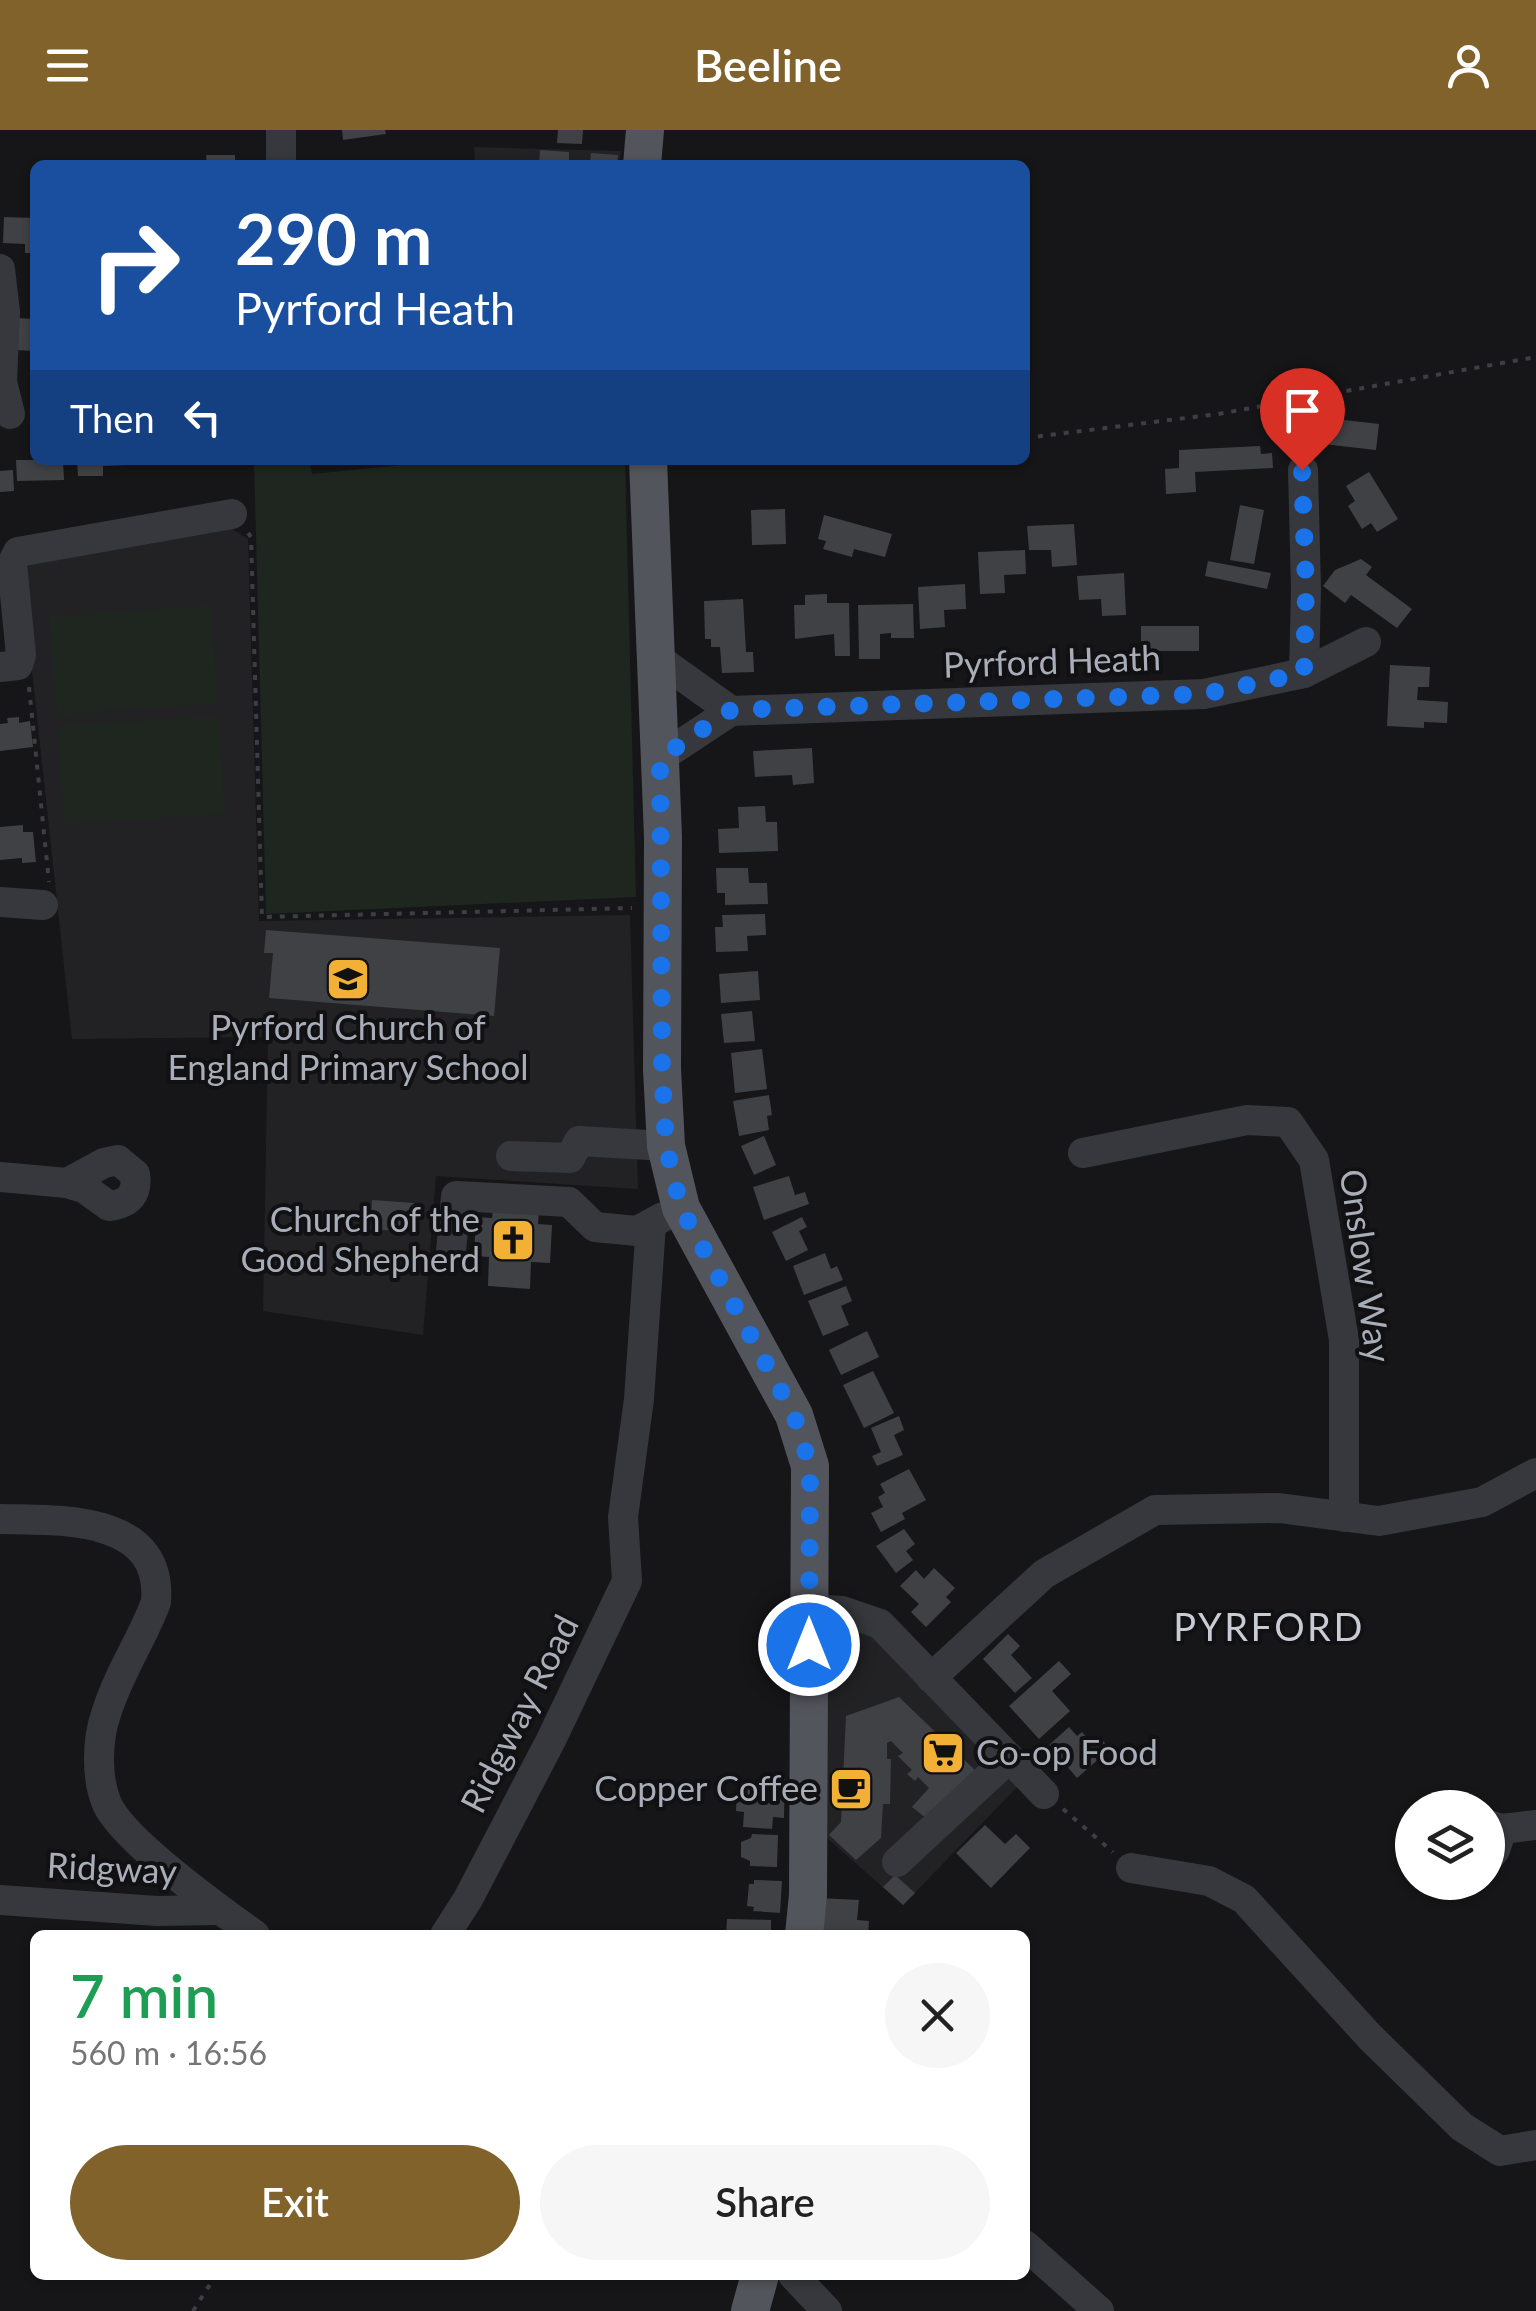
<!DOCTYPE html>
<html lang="en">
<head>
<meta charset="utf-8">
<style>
	:root { --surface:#fff; --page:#f6f6f6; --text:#222; --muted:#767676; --accent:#80622a }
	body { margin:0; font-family:Lato,sans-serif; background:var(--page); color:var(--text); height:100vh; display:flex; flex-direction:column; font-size:38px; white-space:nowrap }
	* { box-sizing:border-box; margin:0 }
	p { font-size:32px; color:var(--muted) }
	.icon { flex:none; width:55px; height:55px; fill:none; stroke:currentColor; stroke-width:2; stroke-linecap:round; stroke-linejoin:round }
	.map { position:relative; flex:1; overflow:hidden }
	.drawer { position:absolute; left:30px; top:1800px; width:1000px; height:350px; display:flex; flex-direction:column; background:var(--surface); border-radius:15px; box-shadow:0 2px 8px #0004 }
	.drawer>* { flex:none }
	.banner { position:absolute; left:30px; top:30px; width:1000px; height:305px; border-radius:15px; box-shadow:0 2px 8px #0004; background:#1a4fa0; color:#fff; overflow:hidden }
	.tools { position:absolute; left:1395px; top:1660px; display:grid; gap:20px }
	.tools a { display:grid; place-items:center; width:110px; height:110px; border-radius:50%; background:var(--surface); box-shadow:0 2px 8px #0004; font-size:50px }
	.pin { position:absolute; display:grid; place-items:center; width:85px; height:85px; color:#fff; margin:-102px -42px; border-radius:50% 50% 50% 0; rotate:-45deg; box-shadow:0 0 10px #0007 }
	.pin .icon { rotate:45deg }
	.me { position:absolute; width:110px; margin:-55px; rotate:0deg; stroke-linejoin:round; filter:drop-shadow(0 0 8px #0008) }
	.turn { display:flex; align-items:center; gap:35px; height:210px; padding:0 40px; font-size:45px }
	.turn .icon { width:130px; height:130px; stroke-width:2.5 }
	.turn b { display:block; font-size:70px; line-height:85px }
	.then { display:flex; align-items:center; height:95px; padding:0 40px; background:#0003; gap:20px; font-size:38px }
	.round { display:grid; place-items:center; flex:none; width:105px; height:105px; border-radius:52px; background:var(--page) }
	.head { display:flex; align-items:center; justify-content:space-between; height:170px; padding:0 40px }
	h1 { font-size:60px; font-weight:600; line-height:75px; color:#1e9e55 }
	.button { display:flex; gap:20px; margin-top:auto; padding:20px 40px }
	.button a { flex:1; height:115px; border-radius:60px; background:var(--accent); color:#fff; font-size:40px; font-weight:600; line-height:115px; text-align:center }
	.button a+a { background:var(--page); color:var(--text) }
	header { display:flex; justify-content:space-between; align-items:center; height:130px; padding:0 40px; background:var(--accent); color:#fff; font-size:45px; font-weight:600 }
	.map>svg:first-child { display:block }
</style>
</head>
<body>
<header><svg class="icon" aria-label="menu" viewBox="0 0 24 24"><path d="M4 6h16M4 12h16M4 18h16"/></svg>Beeline<svg class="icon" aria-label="person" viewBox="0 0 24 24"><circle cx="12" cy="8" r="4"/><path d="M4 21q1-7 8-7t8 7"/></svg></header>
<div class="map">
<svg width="1536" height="2181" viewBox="0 0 1536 2181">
	<rect width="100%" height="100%" fill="#161618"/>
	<g fill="#222225">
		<polygon points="474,17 621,21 619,35 475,35"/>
		<polygon points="226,395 248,409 259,791 630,785 638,1059 436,1046 423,1205 263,1181 268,907 72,909 22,449 30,431"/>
		<polygon points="830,1494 863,1497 1018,1656 903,1775 827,1708 815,1707 817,1636"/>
	</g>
	<g fill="#1e261f">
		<polygon points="254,330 309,330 312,344 452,330 625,330 636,767 266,784"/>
		<polygon points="211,475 218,573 57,585 49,487"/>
		<polygon points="219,586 225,684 64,694 58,596"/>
	</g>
	<g fill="#404145">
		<polygon points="342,0 385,0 386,4 343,10"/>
		<polygon points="558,0 583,0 582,14 557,13"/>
		<polygon points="540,20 569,22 569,35 539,35"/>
		<polygon points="591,23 618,25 617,35 590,35"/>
		<polygon points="206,25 235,25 235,35 207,35"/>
		<polygon points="4,87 35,88 35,123 25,123 25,114 3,113"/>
		<polygon points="16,188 35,189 35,221 15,220"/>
		<polygon points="1300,285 1379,294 1376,320 1314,313 1312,322 1296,321"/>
		<polygon points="1260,316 1261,324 1272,323 1273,338 1195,342 1196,362 1166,364 1165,339 1179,338 1179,320"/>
		<polygon points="16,330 63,330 64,350 17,351"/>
		<polygon points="77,330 130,330 130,335 103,336 103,346 78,346"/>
		<polygon points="13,340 14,361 0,362 0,341"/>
		<polygon points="1369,342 1398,389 1377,402 1371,393 1362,399 1348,376 1355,371 1346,356"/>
		<polygon points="1240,375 1264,380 1254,434 1230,430"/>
		<polygon points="785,379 786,414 752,415 751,380"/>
		<polygon points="824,385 892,404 885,427 854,419 852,427 823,419 826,411 818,409"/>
		<polygon points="1074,394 1077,435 1052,437 1051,420 1029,420 1027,396"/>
		<polygon points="1025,420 1026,444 1004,445 1005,463 980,464 978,422"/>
		<polygon points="1361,429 1372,437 1366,445 1412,479 1397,498 1351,465 1345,473 1323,456 1335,440"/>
		<polygon points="1208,431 1271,443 1267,459 1205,446"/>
		<polygon points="1124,443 1126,485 1102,486 1101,469 1079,470 1077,446"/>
		<polygon points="965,454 966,479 944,480 945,497 920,499 918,457"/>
		<polygon points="827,464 827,473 849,473 850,526 835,526 834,504 795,509 794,475 805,475 805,465"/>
		<polygon points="743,469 746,522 753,522 754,542 722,543 720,517 711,517 711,509 705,509 704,471"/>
		<polygon points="913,474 914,508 891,508 891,503 880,504 880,529 859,529 858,475"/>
		<rect x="1141" y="496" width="58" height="25"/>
		<polygon points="1390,535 1430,537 1429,557 1418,557 1417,570 1448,572 1447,593 1424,592 1424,598 1387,596"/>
		<polygon points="19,587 19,593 30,591 33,617 0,621 0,594 8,593 7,588"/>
		<polygon points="812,618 814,653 793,655 792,645 755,647 753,621"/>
		<polygon points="765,676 766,692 777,692 778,721 719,723 718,699 739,698 738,677"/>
		<polygon points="23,695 23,702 33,702 36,732 22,733 22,728 0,730 0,697"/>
		<polygon points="716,738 748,738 749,753 767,753 768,774 725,775 725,763 717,763"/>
		<polygon points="765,784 766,805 747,806 748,821 716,822 715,797 723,797 722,785"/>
		<polygon points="266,800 500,818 494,886 269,868 273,823 264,823"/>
		<polygon points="758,841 760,870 721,873 719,844"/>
		<polygon points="752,881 755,911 724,913 721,884"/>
		<polygon points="762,919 767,959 735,963 731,923"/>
		<polygon points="769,965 772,985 767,986 769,1000 739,1006 733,971"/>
		<polygon points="764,1006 776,1035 754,1045 741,1016"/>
		<polygon points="789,1046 795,1065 805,1062 809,1074 764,1090 753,1057"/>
		<polygon points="372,1070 414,1073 412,1102 370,1099"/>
		<polygon points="493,1078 539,1081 538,1094 552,1095 550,1133 531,1132 530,1159 488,1156 489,1127 474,1126 476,1087 492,1088"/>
		<polygon points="802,1087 807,1097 799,1101 808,1120 786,1131 772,1102"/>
		<polygon points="825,1123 831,1139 837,1136 843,1150 804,1165 793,1136"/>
		<polygon points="846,1156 852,1171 841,1176 849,1195 823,1206 808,1171"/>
		<polygon points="867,1201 879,1227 841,1245 829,1220"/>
		<polygon points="873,1241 894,1283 864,1298 843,1255"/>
		<polygon points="899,1286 904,1300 894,1305 903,1325 877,1336 872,1326 881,1322 871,1298"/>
		<polygon points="909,1339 926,1370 902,1383 905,1389 881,1402 871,1383 883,1377 878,1367 885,1363 880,1354"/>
		<polygon points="904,1399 915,1414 906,1421 913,1430 896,1443 876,1416"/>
		<polygon points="934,1438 955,1458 946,1467 951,1472 926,1497 911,1482 919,1474 900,1456 916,1440 924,1449"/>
		<polygon points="1008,1504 1020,1516 1011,1525 1032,1548 1015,1563 983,1529"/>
		<polygon points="1059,1531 1071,1544 1052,1561 1070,1581 1039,1609 1009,1576"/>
		<polygon points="899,1567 979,1644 926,1688 912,1677 929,1658 918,1647 915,1651 907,1644 912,1640 898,1626 903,1623 891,1611 887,1613 887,1629 891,1629 890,1674 883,1674 881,1708 856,1730 829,1705 841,1692 846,1586"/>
		<polygon points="1069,1597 1077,1606 1082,1602 1095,1617 1103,1611 1110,1619 1077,1648 1049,1615"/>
		<polygon points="764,1645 785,1646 784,1688 773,1687 772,1699 743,1697 744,1682 736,1681 737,1658 756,1659 756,1650 763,1650"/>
		<polygon points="985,1695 1005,1714 1016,1704 1030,1718 991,1758 956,1723"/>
		<polygon points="752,1704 778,1705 777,1737 750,1736 750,1731 741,1727 741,1712 751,1708"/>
		<polygon points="895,1745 915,1763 903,1775 883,1757"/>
		<polygon points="754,1750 782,1751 780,1783 753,1781 754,1777 747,1776 749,1754 754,1754"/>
		<polygon points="819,1768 859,1770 857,1790 869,1791 868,1805 817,1805"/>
		<polygon points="727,1789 771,1790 771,1801 780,1801 780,1805 726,1805"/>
	</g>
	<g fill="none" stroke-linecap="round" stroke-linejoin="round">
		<g stroke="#3d3f44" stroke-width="4" stroke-dasharray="5 8" stroke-linecap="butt">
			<polyline points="1025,308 1218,284 1536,227"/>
			<polyline points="248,403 251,407 262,787 632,778"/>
			<polyline points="29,557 49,752"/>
			<polyline points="1063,1679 1113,1722"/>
			<polyline points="193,2181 216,2145"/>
		</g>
		<g stroke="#37383d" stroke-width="30">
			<polyline points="281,0 281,35"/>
			<polyline points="0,139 5,182 2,252 10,284"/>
			<polyline points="1303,340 1306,459 1304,543"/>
			<polyline points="657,528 731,581"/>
			<polyline points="0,537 18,535 21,525 12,434 18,422 232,384"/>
			<polyline points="660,628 731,581 1204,564 1304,543 1366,512"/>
			<polyline points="0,772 43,775"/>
			<polyline points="1083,1023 1247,990 1288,992 1314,1030 1344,1210 1344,1387"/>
			<polyline points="511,1026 570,1028 579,1011 666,1016"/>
			<path d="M 0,1047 L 67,1053 L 84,1058 L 109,1076 C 129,1074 138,1064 135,1044 L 118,1030 L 104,1033 L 67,1053"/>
			<polyline points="451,1122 456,1066 569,1072 595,1097 637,1101 663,1087"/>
			<path d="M 0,1389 C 61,1390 163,1385 156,1472 C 142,1510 118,1544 106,1584 C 97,1610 96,1648 107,1674 C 124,1711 220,1780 255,1805"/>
			<polyline points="809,1479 842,1481 880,1494 1044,1664"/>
			<polyline points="931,1548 1044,1444 1155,1380 1279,1378 1379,1391 1482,1372 1536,1343"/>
			<polyline points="1488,1695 1502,1699 1536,1695"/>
			<polyline points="1488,1728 1495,1720 1502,1699"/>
			<polyline points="897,1732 1009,1628"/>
			<polyline points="1131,1738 1209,1751 1244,1769 1370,1907 1462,1997 1500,2021 1536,2015"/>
			<polyline points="0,1770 157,1781 219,1780"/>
			<polyline points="445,1805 468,1769 551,1610 627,1451 623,1387 639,1269 651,1094"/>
			<polyline points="1025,2115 1099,2181"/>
			<polyline points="793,2145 827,2181"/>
		</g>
		<g stroke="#53555c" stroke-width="38">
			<polyline points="642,35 645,0"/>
			<polyline points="648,330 663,707 662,939 666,1016 681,1078 794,1285 810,1336 808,1765 804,1805"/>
			<polyline points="750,2181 760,2145"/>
		</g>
	</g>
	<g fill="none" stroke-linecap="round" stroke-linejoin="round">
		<polyline stroke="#1a73e8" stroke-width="18" stroke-dasharray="0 32.4" points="809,1515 810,1336 794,1285 681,1078 666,1016 662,939 660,628 731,580 1204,564 1304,543 1306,459 1302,340"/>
	</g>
	<defs>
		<g id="school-square" transform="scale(2.25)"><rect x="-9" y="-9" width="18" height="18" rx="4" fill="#f2b134" stroke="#111113"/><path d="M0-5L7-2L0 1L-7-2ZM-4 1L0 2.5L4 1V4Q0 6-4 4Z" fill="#111"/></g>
		<g id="church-square" transform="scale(2.25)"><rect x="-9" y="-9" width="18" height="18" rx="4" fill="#f2b134" stroke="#111113"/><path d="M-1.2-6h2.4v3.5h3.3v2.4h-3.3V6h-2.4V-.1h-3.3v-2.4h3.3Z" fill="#111"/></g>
		<g id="supermarket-square" transform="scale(2.25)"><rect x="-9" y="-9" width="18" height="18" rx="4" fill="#f2b134" stroke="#111113"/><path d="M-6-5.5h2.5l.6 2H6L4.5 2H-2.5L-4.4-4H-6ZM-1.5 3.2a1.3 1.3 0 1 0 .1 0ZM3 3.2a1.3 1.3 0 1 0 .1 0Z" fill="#111"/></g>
		<g id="cafe-square" transform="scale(2.25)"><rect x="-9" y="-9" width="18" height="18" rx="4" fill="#f2b134" stroke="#111113"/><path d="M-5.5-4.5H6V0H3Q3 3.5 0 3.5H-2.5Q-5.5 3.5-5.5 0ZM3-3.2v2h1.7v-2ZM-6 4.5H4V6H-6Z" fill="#111"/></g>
	</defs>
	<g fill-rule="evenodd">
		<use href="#school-square" x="348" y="849"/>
		<use href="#church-square" x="513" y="1110"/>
		<use href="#supermarket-square" x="943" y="1623"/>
		<use href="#cafe-square" x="851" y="1659"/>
	</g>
	<g text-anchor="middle" stroke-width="8" stroke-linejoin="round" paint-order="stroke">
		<g font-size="35" fill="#a8adb8" stroke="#111113">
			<text transform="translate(1052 532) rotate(-2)" y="12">Pyrford Heath</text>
			<text transform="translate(1365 1136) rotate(82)" y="12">Onslow Way</text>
			<text transform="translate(520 1584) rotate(-63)" y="12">Ridgway Road</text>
			<text transform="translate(112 1739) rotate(3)" y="12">Ridgway</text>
		</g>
		<g font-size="35" fill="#a8adb8" stroke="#111113" text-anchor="end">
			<text x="348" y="910" text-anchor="middle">Pyrford Church of<tspan x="348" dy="40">England Primary School</tspan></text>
			<text x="480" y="1102">Church of the<tspan x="480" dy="40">Good Shepherd</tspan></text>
			<text x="976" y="1635" text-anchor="start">Co-op Food</text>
			<text x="818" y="1671">Copper Coffee</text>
		</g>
		<g font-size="38" letter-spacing="2.5" fill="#c9ccd4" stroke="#111113">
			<text x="1269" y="1511">PYRFORD</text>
		</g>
	</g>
</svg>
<div class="tools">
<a><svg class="icon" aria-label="layers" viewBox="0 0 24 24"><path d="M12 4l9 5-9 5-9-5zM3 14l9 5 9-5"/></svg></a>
</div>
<div class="pin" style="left:1302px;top:340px;background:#d93025"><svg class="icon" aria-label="arrive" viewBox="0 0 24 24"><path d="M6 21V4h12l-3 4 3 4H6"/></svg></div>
<svg class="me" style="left:809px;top:1515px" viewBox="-20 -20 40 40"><circle r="17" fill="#1a73e8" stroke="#fff" stroke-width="3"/><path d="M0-11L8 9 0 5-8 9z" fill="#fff"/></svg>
<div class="banner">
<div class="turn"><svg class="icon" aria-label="right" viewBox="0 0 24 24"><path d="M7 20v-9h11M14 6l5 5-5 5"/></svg><div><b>290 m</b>Pyrford Heath</div></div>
<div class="then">Then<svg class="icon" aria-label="left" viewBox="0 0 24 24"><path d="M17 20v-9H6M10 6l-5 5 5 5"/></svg></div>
</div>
<section class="drawer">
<div class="head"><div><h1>7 min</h1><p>560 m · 16:56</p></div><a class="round"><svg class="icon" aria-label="close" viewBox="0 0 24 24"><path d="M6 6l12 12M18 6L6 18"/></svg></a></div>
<div class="button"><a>Exit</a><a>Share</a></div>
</section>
</div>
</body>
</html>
